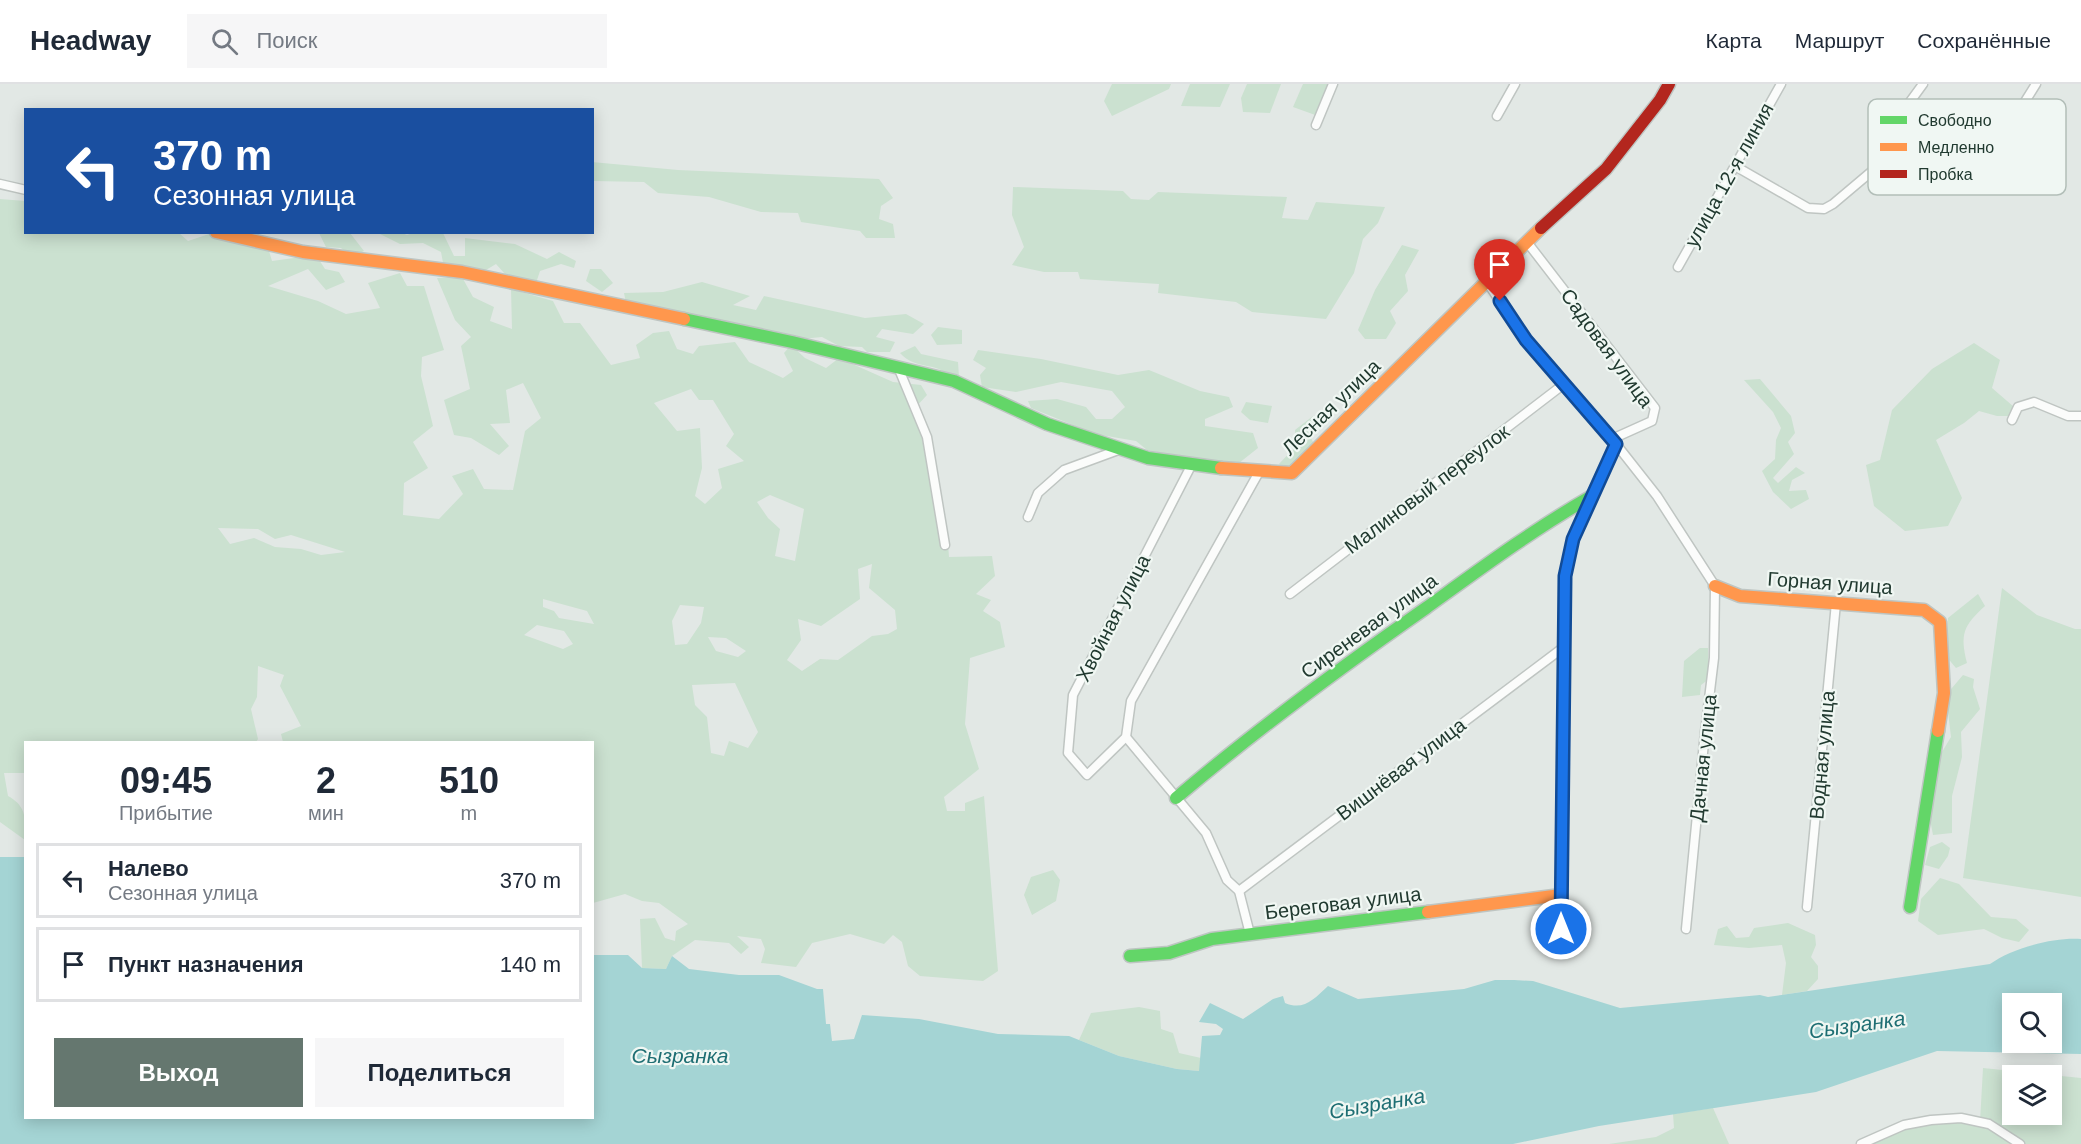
<!DOCTYPE html>
<html lang="ru">
<head>
<meta charset="utf-8">
<style>
	:root { --surface:#fff; --page:#f6f6f7; --text:#1f2937; --muted:#747a83; --line:#e0e1e3; --accent:#65776f }
	body { margin:0; font-family:Arial,sans-serif; background:var(--page); color:var(--text); height:100vh; display:flex; flex-direction:column; font-size:22px; white-space:nowrap }
	* { box-sizing:border-box; margin:0 }
	p { font-size:20px; color:var(--muted) }
	.icon { flex:none; width:33px; height:33px; fill:none; stroke:currentColor; stroke-width:2; stroke-linecap:round; stroke-linejoin:round }
	.map { position:relative; flex:1; overflow:hidden }
	.drawer { position:absolute; left:24px; top:657px; width:570px; height:378px; display:flex; flex-direction:column; background:var(--surface); border-radius:0px; box-shadow:0 3px 15px #0003 }
	.drawer>* { flex:none }
	.guide { position:absolute; left:24px; top:24px; width:570px; height:126px; border-radius:0px; box-shadow:0 3px 15px #0003; background:#1a4fa0; color:#fff; overflow:hidden }
	.fabs { position:absolute; left:2002px; top:909px; display:grid; gap:12px }
	.fabs a { display:grid; place-items:center; width:60px; height:60px; border-radius:0px; background:var(--surface); box-shadow:0 3px 15px #0003; font-size:30px }
	.pin { position:absolute; display:grid; place-items:center; width:51px; height:51px; color:#fff; margin:-62px -26px; border-radius:50% 50% 50% 0; rotate:-45deg; box-shadow:0 0 6px #0007 }
	.pin .icon { rotate:45deg }
	.me { position:absolute; width:66px; margin:-33px; rotate:0deg; stroke-linejoin:round; filter:drop-shadow(0 0 4px #0008) }
	.turn { display:flex; align-items:center; gap:21px; height:126px; padding:0 30px; font-size:27px }
	.turn .icon { width:78px; height:78px; stroke-width:2.5 }
	.turn b { display:block; font-size:42px; line-height:51px }
	.eta { display:flex; justify-content:space-evenly; align-items:center; height:102px; text-align:center }
	.eta b { font-size:36px; font-weight:600; line-height:42px }
	.cta { display:flex; gap:12px; margin-top:auto; padding:12px 30px }
	.cta a { flex:1; height:69px; border-radius:0px; background:var(--accent); color:#fff; font-size:24px; font-weight:600; line-height:69px; text-align:center }
	.cta a+a { background:var(--page); color:var(--text) }
	ul { padding:0; list-style:none }
	li { display:flex; align-items:center; gap:18px; height:75px; margin:0 12px 9px; padding:0 18px; border:3px solid var(--line); border-radius:0px }
	li div { flex:1 }
	li b { display:block; font-size:22px }
	li em { font-style:normal }
	header { display:flex; align-items:center; gap:36px; box-sizing:border-box; height:84px; padding:0 30px; background:var(--surface); border-bottom:2px solid var(--line) }
	header strong { font-size:28px }
	nav { display:flex; gap:33px; margin-inline-start:auto; font-size:21px }
	.search { width:420px; height:54px; background:var(--page); display:flex; align-items:center; gap:15px; box-sizing:border-box; padding:0 21px; border-radius:0px; color:var(--muted); font-size:22px }
	.map>svg:first-child { display:block }
</style>
</head>
<body>
<header>
<strong>Headway</strong>
<div class="search"><svg class="icon" aria-label="search" viewBox="0 0 24 24"><circle cx="10" cy="10" r="6"/><path d="M15 15l6 6"/></svg>Поиск</div>
<nav><a>Карта</a><a>Маршрут</a><a>Сохранённые</a></nav>
</header>
<div class="map">
<svg width="2081" height="1060" viewBox="0 0 2081 1060">
	<rect width="100%" height="100%" fill="#e2e8e5"/>
	<g fill="#cbe1d0" fill-rule="evenodd">
		<polygon points="1112,0 1171,0 1169,5 1112,32 1104,17"/>
		<polygon points="1190,0 1230,0 1220,23 1181,22"/>
		<polygon points="1247,0 1281,0 1270,29 1243,28 1241,14"/>
		<polygon points="1303,0 1337,0 1318,32 1293,23"/>
		<polygon points="592,78 678,86 879,95 893,114 881,122 879,135 893,140 895,154 866,154 860,147 801,138 798,129 761,128 709,113 658,109 644,98 593,97"/>
		<polygon points="1013,103 1123,107 1131,115 1149,116 1158,108 1287,113 1282,134 1308,136 1316,118 1385,123 1378,139 1363,155 1354,189 1326,235 1252,228 1236,218 1158,209 1159,200 1080,195 1078,188 1044,188 1012,181 1024,163 1012,131"/>
		<path d="M 0,115 L 25,117 L 26,148 L 179,149 L 188,157 L 212,149 L 267,160 L 272,177 L 316,171 L 325,185 L 339,188 L 345,198 L 326,206 L 308,185 L 268,202 L 318,217 L 346,230 L 380,224 L 368,199 L 400,189 L 407,202 L 424,202 L 444,266 L 422,273 L 421,292 L 433,342 L 413,358 L 428,384 L 404,399 L 403,431 L 439,435 L 463,410 L 452,392 L 473,385 L 484,405 L 513,406 L 525,347 L 541,334 L 523,299 L 506,306 L 510,339 L 490,340 L 509,362 L 499,371 L 471,354 L 454,351 L 444,316 L 470,305 L 461,262 L 471,253 L 455,236 L 437,194 L 462,193 L 473,213 L 494,223 L 490,237 L 512,245 L 511,205 L 553,217 L 564,239 L 580,239 L 611,281 L 640,274 L 636,261 L 653,249 L 669,247 L 677,265 L 693,270 L 699,262 L 735,258 L 749,278 L 783,294 L 793,287 L 784,269 L 791,261 L 805,274 L 826,284 L 839,274 L 893,298 L 921,301 L 927,311 L 914,325 L 947,447 L 949,473 L 992,472 L 995,492 L 976,510 L 991,516 L 983,527 L 1000,538 L 1005,563 L 970,574 L 965,640 L 979,685 L 944,713 L 947,727 L 965,727 L 965,719 L 984,712 L 998,887 L 983,897 L 920,892 L 908,882 L 902,858 L 893,851 L 884,860 L 850,850 L 812,859 L 796,883 L 761,879 L 765,865 L 761,855 L 737,852 L 749,863 L 741,870 L 729,859 L 695,856 L 672,872 L 666,885 L 642,884 L 640,835 L 655,834 L 665,854 L 675,857 L 676,847 L 688,840 L 659,819 L 642,817 L 625,810 L 593,819 L 592,658 L 283,658 L 281,650 L 301,642 L 280,602 L 284,591 L 258,582 L 257,613 L 251,625 L 258,655 L 256,658 L 26,658 L 25,689 L 4,689 L 8,712 C 28,723 25,736 25,756 L 0,738 ZM 691,305 L 699,316 L 713,316 L 734,350 L 726,362 L 744,377 L 718,385 L 722,404 L 705,420 L 695,412 L 702,384 L 700,344 L 677,347 L 654,319 ZM 770,411 L 804,425 L 795,477 L 775,472 L 780,445 L 768,434 L 757,418 ZM 218,444 L 258,445 L 275,455 L 291,451 L 345,468 L 321,471 L 301,465 L 275,463 L 254,454 L 230,460 ZM 872,480 L 869,504 L 895,526 L 897,545 L 888,550 L 872,552 L 838,576 L 820,575 L 802,587 L 787,576 L 801,556 L 798,535 L 821,542 L 860,515 L 858,485 ZM 543,515 L 587,527 L 594,540 L 559,534 L 554,527 L 543,523 ZM 680,521 L 704,523 L 701,539 L 687,560 L 675,561 L 672,537 ZM 537,541 L 564,547 L 573,560 L 563,565 L 524,551 ZM 708,553 L 726,554 L 746,567 L 738,573 L 716,567 ZM 735,599 L 758,648 L 748,664 L 729,657 L 724,672 L 711,669 L 707,633 L 695,621 L 692,601 Z"/>
		<polygon points="416,148 443,149 454,172 465,172 465,154 515,160 547,175 559,168 576,177 574,184 561,180 540,187 536,199 502,198 505,190 496,180 486,186 444,184 441,168 423,159 400,160 378,149 402,149 407,151"/>
		<polygon points="319,149 350,149 364,167 351,173 341,164 326,163"/>
		<polygon points="1402,161 1419,166 1405,191 1408,207 1390,227 1396,239 1386,255 1365,255 1358,246 1375,206"/>
		<polygon points="590,185 601,185 613,199 602,208 586,197"/>
		<polygon points="702,198 750,212 733,221 756,226 764,212 865,234 906,230 924,240 913,250 882,245 876,253 895,258 890,268 867,268 862,263 839,262 822,253 801,255 626,219 624,209 663,208"/>
		<polygon points="938,243 962,246 962,260 937,261 931,251"/>
		<polygon points="1974,259 2000,276 1992,304 2014,323 2012,332 1997,332 1979,327 1964,339 1936,356 1962,414 1948,442 1905,447 1874,422 1866,381 1880,376 1892,326 1932,285"/>
		<path d="M 915,262 L 921,270 L 958,278 L 959,293 L 950,293 C 937,277 916,287 900,269 Z"/>
		<polygon points="978,266 1041,275 1118,291 1149,286 1200,307 1229,313 1233,323 1205,335 1205,342 1253,349 1258,364 1234,383 1147,366 1136,357 1095,350 1031,324 1028,317 1057,315 1086,323 1096,335 1112,335 1125,323 1112,307 1061,298 1016,308 982,303 980,291 986,284 973,276"/>
		<polygon points="1760,295 1791,332 1795,349 1788,358 1794,370 1773,394 1778,399 1796,383 1805,389 1792,396 1789,407 1806,406 1809,415 1791,425 1773,408 1762,387 1775,375 1776,356 1781,344 1773,328 1744,296"/>
		<polygon points="1246,318 1272,322 1268,339 1250,336 1241,328"/>
		<polygon points="1313,332 1319,338 1309,350 1314,360 1288,386 1279,380 1296,362 1295,346"/>
		<polygon points="2002,504 2037,531 2075,545 2081,545 2081,813 1963,794"/>
		<path d="M 1978,510 L 1985,522 C 1963,542 1960,550 1967,579 L 1956,584 L 1946,572 L 1948,534 Z"/>
		<polygon points="1700,564 1708,564 1709,595 1701,601 1700,611 1682,613 1684,577"/>
		<polygon points="1963,591 1974,595 1973,603 1980,625 1961,648 1962,673 1952,712 1952,749 1933,751 1929,730 1939,673 1951,653 1946,611"/>
		<polygon points="1942,758 1950,764 1948,772 1939,785 1925,781 1930,763"/>
		<polygon points="1053,786 1060,796 1056,817 1032,831 1024,811 1031,793"/>
		<polygon points="1940,794 1959,800 1991,833 2016,835 2029,846 2019,858 2002,854 1984,845 1938,851 1918,837 1921,815"/>
		<polygon points="1788,839 1815,851 1816,861 1811,873 1818,882 1818,895 1807,907 1782,911 1786,879 1782,861 1749,864 1714,861 1718,845 1727,842 1736,854 1749,853 1754,844"/>
		<polygon points="1139,923 1160,927 1161,945 1173,949 1179,969 1201,974 1200,987 1177,985 1119,972 1079,956 1091,929"/>
		<path d="M 1983,984 L 2081,994 L 2081,1060 L 1861,1060 L 1931,1036 L 1980,1038 ZM 2013,992 L 2052,992 L 2052,1030 L 2013,1030 Z"/>
		<polygon points="1713,1024 1729,1060 1609,1060 1656,1053 1674,1044 1673,1030"/>
	</g>
	<path fill="#a4d4d4" fill-rule="evenodd" d="M 0,773 L 25,773 L 26,1034 L 592,1034 L 593,871 L 628,871 L 642,884 L 666,885 L 672,872 L 689,885 L 739,891 L 779,891 L 817,905 L 823,905 L 826,940 L 830,940 L 832,957 L 854,955 L 862,931 L 919,935 L 998,950 L 1069,952 L 1119,972 L 1177,985 L 1199,987 L 1202,952 L 1220,951 L 1223,945 L 1216,940 L 1199,938 L 1210,919 L 1243,935 L 1273,915 L 1283,912 L 1285,919 C 1304,927 1314,915 1328,902 L 1358,915 L 1464,905 L 1495,896 L 1514,896 L 1533,897 L 1620,924 L 1760,911 L 1768,913 L 1990,880 C 2012,864 2054,853 2081,855 L 2081,970 L 1937,967 L 1816,1008 L 1599,1042 L 1513,1060 L 0,1060 ZM 2013,920 L 2052,920 L 2052,958 L 2013,958 Z"/>
	<g fill="none" stroke-linecap="round" stroke-linejoin="round">
		<g stroke="#bfc5c2" stroke-width="11">
			<g id="street">
				<polyline points="1923,0 1888,48 1884,77 1904,86 1955,89 2001,56 2036,0"/>
				<polyline points="1497,32 1515,0"/>
				<polyline points="1316,41 1333,0"/>
				<polyline points="1735,82 1808,124 1824,125 1833,120 1884,77"/>
				<polyline points="0,100 26,106"/>
				<polyline points="1527,158 1655,324 1652,337 1612,355"/>
				<polyline points="1678,183 1781,0"/>
				<polyline points="1487,198 1526,256 1616,360 1657,412 1715,502 1714,574 1705,648 1686,845"/>
				<polyline points="898,283 927,353 945,461"/>
				<polyline points="2012,336 2018,323 2034,318 2068,332 2081,332"/>
				<polyline points="1192,380 1073,611 1068,669 1087,691 1126,653 1131,617 1259,388"/>
				<polyline points="1028,433 1038,409 1064,386 1121,365"/>
				<polyline points="1290,510 1564,300"/>
				<polyline points="1126,653 1206,749 1227,796 1239,807 1250,850"/>
				<polyline points="1239,807 1564,563"/>
				<polyline points="1807,823 1836,519"/>
				<polyline points="1561,862 1565,492 1573,455 1616,360"/>
				<polyline points="1861,1060 1904,1041 1931,1036 1961,1034 1989,1040 2020,1060"/>
			</g>
		</g>
		<g stroke="#bec5c2" stroke-width="15">
			<g id="fast">
				<polyline points="684,235 792,258 954,297 1047,340 1148,374 1221,384"/>
				<path d="M 1176,714 C 1256,646 1340,584 1426,524 C 1480,485 1534,445 1592,412"/>
				<polyline points="1910,823 1938,647"/>
				<polyline points="1130,872 1169,869 1212,855 1428,828"/>
			</g>
		</g>
		<g stroke="#bec5c2" stroke-width="15">
			<g id="slow">
				<polyline points="216,148 303,168 462,188 684,235"/>
				<polyline points="1221,384 1292,389 1541,144"/>
				<polyline points="1715,502 1740,512 1924,526 1940,538 1944,609 1938,647"/>
				<polyline points="1428,828 1561,811"/>
			</g>
		</g>
		<g stroke="#bec5c2" stroke-width="15">
			<polyline id="jam" points="1541,144 1606,85 1660,16 1669,0"/>
		</g>
		<use href="#street" stroke="#fbfcfb" stroke-width="8"/>
		<use href="#fast" stroke="#63d668" stroke-width="12"/>
		<use href="#slow" stroke="#ff974d" stroke-width="12"/>
		<use href="#jam" stroke="#b3261e" stroke-width="12"/>
	</g>
	<g fill="none" stroke-linecap="round" stroke-linejoin="round">
		<g stroke="#114b97" stroke-width="15">
			<polyline id="route" points="1500,217 1526,256 1616,360 1573,455 1565,492 1561,845"/>
		</g>
		<use href="#route" stroke="#1a73e8" stroke-width="10"/>
	</g>
	<g text-anchor="middle" stroke-width="4.5" stroke-linejoin="round" paint-order="stroke">
		<g font-size="20" fill="#213a30" stroke="#f0f7f3">
			<text transform="translate(1729 91) rotate(-61)" y="7">улица 12-я линия</text>
			<text transform="translate(1607 264) rotate(54)" y="7">Садовая улица</text>
			<text transform="translate(1331 323) rotate(-44)" y="7">Лесная улица</text>
			<text transform="translate(1427 405) rotate(-37)" y="7">Малиновый переулок</text>
			<text transform="translate(1830 499) rotate(4)" y="7">Горная улица</text>
			<text transform="translate(1113 534) rotate(-63)" y="7">Хвойная улица</text>
			<text transform="translate(1369 542) rotate(-36)" y="7">Сиреневая улица</text>
			<text transform="translate(1822 671) rotate(-85)" y="7">Водная улица</text>
			<text transform="translate(1703 674) rotate(-84)" y="7">Дачная улица</text>
			<text transform="translate(1401 685) rotate(-37)" y="7">Вишнёвая улица</text>
			<text transform="translate(1343 819) rotate(-7)" y="7">Береговая улица</text>
		</g>
		<g font-size="21" font-style="italic" fill="#1e6e73" stroke="#f0f7f3">
			<text transform="translate(1857 941) rotate(-8)" y="7">Сызранка</text>
			<text x="680" y="979">Сызранка</text>
			<text transform="translate(1377 1020) rotate(-10)" y="7">Сызранка</text>
		</g>
	</g>
	<rect x="1868" y="15" width="198" height="96" rx="9" fill="#f0f7f3" stroke="#b2beb8" stroke-width="1.5"/>
	<rect x="1880" y="32" width="27" height="8" fill="#63d668"/>
	<rect x="1880" y="59" width="27" height="8" fill="#ff974d"/>
	<rect x="1880" y="86" width="27" height="8" fill="#b3261e"/>
	<g font-size="16" fill="#213a30">
		<text x="1918" y="42">Свободно</text>
		<text x="1918" y="69">Медленно</text>
		<text x="1918" y="96">Пробка</text>
	</g>
</svg>
<div class="fabs">
<a><svg class="icon" aria-label="search" viewBox="0 0 24 24"><circle cx="10" cy="10" r="6"/><path d="M15 15l6 6"/></svg></a>
<a><svg class="icon" aria-label="layers" viewBox="0 0 24 24"><path d="M12 4l9 5-9 5-9-5zM3 14l9 5 9-5"/></svg></a>
</div>
<div class="pin" style="left:1500px;top:217px;background:#d93025"><svg class="icon" aria-label="arrive" viewBox="0 0 24 24"><path d="M6 21V4h12l-3 4 3 4H6"/></svg></div>
<svg class="me" style="left:1561px;top:845px" viewBox="-20 -20 40 40"><circle r="17" fill="#1a73e8" stroke="#fff" stroke-width="3"/><path d="M0-11L8 9 0 5-8 9z" fill="#fff"/></svg>
<div class="guide">
<div class="turn"><svg class="icon" aria-label="left" viewBox="0 0 24 24"><path d="M17 20v-9H6M10 6l-5 5 5 5"/></svg><div><b>370 m</b>Сезонная улица</div></div>
</div>
<section class="drawer">
<div class="eta">
<div><b>09:45</b><p>Прибытие</p></div>
<div><b>2</b><p>мин</p></div>
<div><b>510</b><p>m</p></div>
</div>
<ul>
<li><svg class="icon" aria-label="left" viewBox="0 0 24 24"><path d="M17 20v-9H6M10 6l-5 5 5 5"/></svg><div><b>Налево</b><p>Сезонная улица</p></div><em>370 m</em></li>
<li><svg class="icon" aria-label="arrive" viewBox="0 0 24 24"><path d="M6 21V4h12l-3 4 3 4H6"/></svg><div><b>Пункт назначения</b></div><em>140 m</em></li>
</ul>
<div class="cta"><a>Выход</a><a>Поделиться</a></div>
</section>
</div>
</body>
</html>
